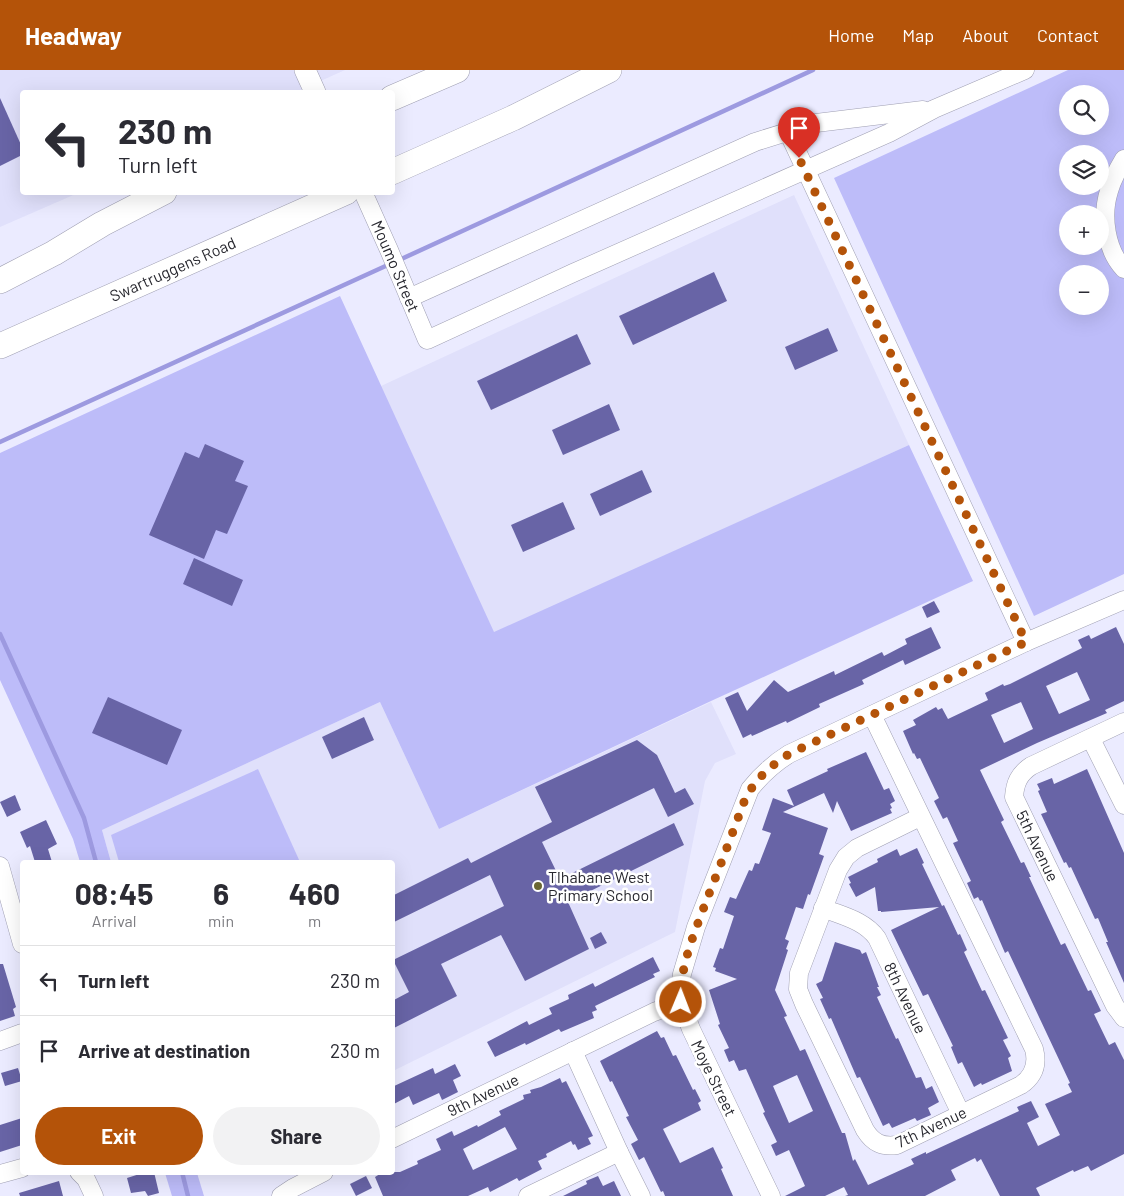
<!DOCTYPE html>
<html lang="en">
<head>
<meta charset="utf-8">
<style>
	:root { --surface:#fff; --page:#f2f2f3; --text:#2b2b33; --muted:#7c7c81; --line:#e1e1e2; --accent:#b45309 }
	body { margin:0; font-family:Barlow,sans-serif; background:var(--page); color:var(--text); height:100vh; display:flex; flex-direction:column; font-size:19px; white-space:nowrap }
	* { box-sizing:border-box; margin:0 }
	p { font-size:16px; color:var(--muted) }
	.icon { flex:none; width:28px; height:28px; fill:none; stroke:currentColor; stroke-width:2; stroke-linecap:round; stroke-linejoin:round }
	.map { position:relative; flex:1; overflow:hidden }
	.details { position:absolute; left:20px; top:790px; width:375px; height:315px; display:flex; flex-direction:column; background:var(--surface); border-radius:5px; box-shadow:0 5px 20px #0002 }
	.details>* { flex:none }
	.top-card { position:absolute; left:20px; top:20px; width:375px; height:105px; border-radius:5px; box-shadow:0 5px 20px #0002; background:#fff; color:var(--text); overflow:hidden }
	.buttons { position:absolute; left:1059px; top:15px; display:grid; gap:10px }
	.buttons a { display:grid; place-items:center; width:50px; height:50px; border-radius:50%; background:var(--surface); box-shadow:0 5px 20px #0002; font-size:25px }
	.pin { position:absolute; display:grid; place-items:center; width:42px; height:42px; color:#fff; margin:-51px -21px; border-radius:50% 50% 50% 0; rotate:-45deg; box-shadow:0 0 5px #0007 }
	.pin .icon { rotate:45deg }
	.me { position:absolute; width:55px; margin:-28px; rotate:1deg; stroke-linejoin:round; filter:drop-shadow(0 0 4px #0008) }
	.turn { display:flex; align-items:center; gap:18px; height:105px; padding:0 15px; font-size:22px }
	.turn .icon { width:65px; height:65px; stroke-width:2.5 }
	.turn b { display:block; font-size:35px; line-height:42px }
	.eta { display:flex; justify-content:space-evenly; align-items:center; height:85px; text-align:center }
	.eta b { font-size:30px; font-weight:700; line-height:35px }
	.button { display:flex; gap:10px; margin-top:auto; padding:10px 15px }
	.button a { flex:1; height:58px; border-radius:30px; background:var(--accent); color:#fff; font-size:20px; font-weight:700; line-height:58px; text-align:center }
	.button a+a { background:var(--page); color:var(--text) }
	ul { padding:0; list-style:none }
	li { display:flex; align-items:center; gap:15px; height:70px; padding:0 15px; border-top:1px solid var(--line) }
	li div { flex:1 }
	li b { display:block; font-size:19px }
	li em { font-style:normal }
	header { display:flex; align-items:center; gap:30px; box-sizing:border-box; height:70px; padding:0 25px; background:var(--accent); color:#fff }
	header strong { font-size:24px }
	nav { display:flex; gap:28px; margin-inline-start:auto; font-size:18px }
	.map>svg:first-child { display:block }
</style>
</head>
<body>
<header>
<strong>Headway</strong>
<nav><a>Home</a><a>Map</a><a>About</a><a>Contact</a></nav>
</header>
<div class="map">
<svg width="1124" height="1126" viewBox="0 0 1124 1126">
	<rect width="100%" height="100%" fill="#ebebff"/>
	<g fill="#e0e0fb">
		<polygon points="0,0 345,0 296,22 22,22 22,122 78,123 0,157"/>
		<polygon points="794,125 909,375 494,563 381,316"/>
		<polygon points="380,632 439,759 711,632 736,684 715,693 705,711 675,862 393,1001 392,792 111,792 102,760"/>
	</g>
	<g fill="#bdbcf9" fill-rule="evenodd">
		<path d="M 1068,0 L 1124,0 L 1124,504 L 1034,546 L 834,108 ZM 1068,24 L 1100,24 L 1100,56 L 1068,56 ZM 1068,84 L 1100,84 L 1100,116 L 1068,116 ZM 1068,144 L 1100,144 L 1100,176 L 1068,176 ZM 1068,204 L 1100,204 L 1100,236 L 1068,236 Z"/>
		<polygon points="340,226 494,562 909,375 973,511 711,631 439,759 380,632 102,760 111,792 80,792 73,769 0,610 0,383"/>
		<polygon points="258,699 300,792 119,792 111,765"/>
		<polygon points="165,1103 197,1103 204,1126 172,1126"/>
	</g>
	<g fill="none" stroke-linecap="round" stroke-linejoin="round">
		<g stroke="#9d9ae0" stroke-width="4.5">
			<polyline points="397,191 813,0"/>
			<polyline points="0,372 390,194"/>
			<polyline points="0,564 84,748 96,792"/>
			<polyline points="182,1102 188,1126"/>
		</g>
	</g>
	<g fill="#6864a6" fill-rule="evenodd">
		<polygon points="0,28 22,77 22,85 0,96"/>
		<polygon points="714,202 727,231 633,275 619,246"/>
		<polygon points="828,258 838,281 795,300 785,277"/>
		<polygon points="577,264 591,294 491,340 477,311"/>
		<polygon points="609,334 620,360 563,385 552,360"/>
		<polygon points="205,374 244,391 235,411 248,416 227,464 216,460 204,489 149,465 185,382 199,388"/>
		<polygon points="642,400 652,422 600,446 590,424"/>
		<polygon points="563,432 575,459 523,482 511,455"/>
		<polygon points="194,488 243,510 232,536 183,514"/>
		<polygon points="934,531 940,542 927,548 922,537"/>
		<polygon points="931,557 941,578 937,580 905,595 903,590 862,610 864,614 819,634 820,637 787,653 786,651 752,666 751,664 743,668 725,628 738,622 747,641 774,610 788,622 834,601 835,605 882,582 884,586 907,574 905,569"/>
		<path d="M 1116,557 L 1124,574 L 1124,631 L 1105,640 L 1107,643 L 1037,673 L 980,700 L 1004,750 L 1001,752 L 1021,793 L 1024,792 L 1031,807 L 1029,807 L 1061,875 L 1065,873 L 1088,921 L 1091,920 L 1101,941 L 1094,944 L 1109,975 L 1115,972 L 1124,990 L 1124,1084 L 1091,1101 L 1088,1096 L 1074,1102 L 1073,1100 L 1036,1118 L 1040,1126 L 1000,1126 L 981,1089 L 977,1092 L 975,1088 L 951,1100 L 956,1110 L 925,1126 L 845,1126 L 848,1125 L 844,1117 L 825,1126 L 785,1126 L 805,1116 L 789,1080 L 776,1086 L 771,1075 L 777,1072 L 763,1043 L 765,1042 L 746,999 L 739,1001 L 734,990 L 729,992 L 724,980 L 729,978 L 718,955 L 720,954 L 709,920 L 737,909 L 715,901 L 716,898 L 713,897 L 720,878 L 723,879 L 734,846 L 724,842 L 730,827 L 736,829 L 749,800 L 752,801 L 755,793 L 759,794 L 771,763 L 762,760 L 773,728 L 794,736 L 787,720 L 828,701 L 827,699 L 866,682 L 884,720 L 889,718 L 895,731 L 890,734 L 892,738 L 890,739 L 892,743 L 851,761 L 837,731 L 833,743 L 824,723 L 783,742 L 828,758 L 819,784 L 824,786 L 810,825 L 808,824 L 803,839 L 796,837 L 785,869 L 789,871 L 786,879 L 788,880 L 775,920 L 787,946 L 784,947 L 800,981 L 805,979 L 842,1063 L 845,1063 L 853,1091 L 855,1089 L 868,1115 L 914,1094 L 911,1089 L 926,1082 L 926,1084 L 1019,1041 L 1017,1037 L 1031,1031 L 1039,1047 L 1027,1053 L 1038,1076 L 1060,1065 L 1045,1034 L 1072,1022 L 1068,1014 L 1070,1013 L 1008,881 L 1005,883 L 982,830 L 980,831 L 978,827 L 974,829 L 967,813 L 971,811 L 953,773 L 958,771 L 947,747 L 943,749 L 934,731 L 939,728 L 920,688 L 917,689 L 914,683 L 913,684 L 903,661 L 916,655 L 913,650 L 936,637 L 938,640 L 942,638 L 948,649 L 988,630 L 985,623 L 1003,614 L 1004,616 L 1010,614 L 1082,578 L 1078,570 L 1089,565 L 1091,569 ZM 1077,602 L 1090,630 L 1059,644 L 1046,616 ZM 1021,632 L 1033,659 L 1004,673 L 991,645 ZM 797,1005 L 813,1041 L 789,1053 L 773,1016 Z"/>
		<polygon points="108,627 182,660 167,695 92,663"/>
		<polygon points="364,647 374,670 332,689 322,667"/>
		<polygon points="637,670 657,685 675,723 685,718 694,734 668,747 654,718 542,772 560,809 674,753 684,775 568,832 589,879 525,911 501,865 441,894 457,926 392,959 392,931 409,922 393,890 504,836 490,805 392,853 392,826 468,788 471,793 552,752 535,717"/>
		<polygon points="1087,699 1124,783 1124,913 1106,872 1108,872 1098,848 1095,849 1071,797 1069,798 1066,792 1064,793 1041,744 1047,742 1038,721 1040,720 1037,714 1052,708 1054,714"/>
		<polygon points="15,725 21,740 7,747 0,732"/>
		<polygon points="46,750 57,774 48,779 52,792 35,792 30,776 27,778 20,762"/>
		<polygon points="917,778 924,793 922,794 942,836 944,835 958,865 960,864 967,880 964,882 982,921 985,920 1008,968 1003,970 1011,986 1008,988 1012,1001 982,1015 981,1013 974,1017 962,992 958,994 951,977 953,976 928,924 923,926 891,860 939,837 881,842 881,841 878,841 875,817 856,827 849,814 851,813 848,807 878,792 877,789 897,779 900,786"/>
		<polygon points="601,862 607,873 595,879 590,868"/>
		<polygon points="835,872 860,880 862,884 866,882 879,917 877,917 881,925 877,927 896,969 898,968 916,1008 921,1007 926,1019 932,1016 939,1032 928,1038 931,1045 917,1051 915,1048 892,1058 889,1053 883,1056 860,1007 857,1008 831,948 829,949 820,929 823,928 816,914 822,911"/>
		<polygon points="653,887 660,901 653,904 655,907 595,936 597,940 592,942 594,948 561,962 559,959 526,975 525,973 495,987 487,972 527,951 529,955 552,944 549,938 569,929 568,925 593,913 595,917"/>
		<polygon points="0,894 3,894 16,937 13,939 15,946 0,951"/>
		<polygon points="657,961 661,968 664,967 673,986 676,985 693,1020 695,1019 701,1031 698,1033 701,1040 663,1059 680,1093 713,1077 723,1098 721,1099 733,1126 665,1126 663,1121 661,1122 644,1087 639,1090 631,1074 638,1070 626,1047 629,1046 612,1011 610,1012 600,991"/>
		<polygon points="455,994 461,1006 453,1010 458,1022 442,1030 439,1023 413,1035 409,1026 392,1035 392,1017 433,998 435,1004"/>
		<polygon points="18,998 22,1011 5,1016 1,1003"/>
		<path d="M 560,1008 L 562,1013 L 566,1011 L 593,1066 L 588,1068 L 591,1074 L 578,1080 L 575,1074 L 573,1075 L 571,1071 L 546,1084 L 547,1087 L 538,1091 L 542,1099 L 519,1111 L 517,1108 L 490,1122 L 488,1117 L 468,1126 L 383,1126 L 375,1107 L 383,1102 L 400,1102 L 418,1094 L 417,1091 L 441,1080 L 436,1069 L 452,1061 L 454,1066 L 477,1055 L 478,1057 L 501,1045 L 499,1041 L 524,1029 L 523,1025 L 531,1023 L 530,1020 L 541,1017 ZM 505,1057 L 517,1079 L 473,1100 L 463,1079 Z"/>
		<polygon points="22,1048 22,1075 0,1082 0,1055"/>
		<polygon points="146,1102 154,1102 159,1123 148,1126 145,1121 131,1123 127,1108"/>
		<polygon points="366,1106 372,1118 356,1126 350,1114"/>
		<polygon points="598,1106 603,1116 614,1111 621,1126 563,1126 587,1114 586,1111"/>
		<polygon points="59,1111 63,1126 20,1126 19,1123"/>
	</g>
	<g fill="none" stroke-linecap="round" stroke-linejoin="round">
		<g stroke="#9f9fb2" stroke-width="19">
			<g id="minor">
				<polyline points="788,62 1026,572"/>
				<path d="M 1124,89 C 1118,99 1112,110 1109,121 C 1101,146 1106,180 1124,199"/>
				<path id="s1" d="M 363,122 L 389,180 L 427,270 L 573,203 L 846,82 L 889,63 L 934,39 L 1025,0"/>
				<polyline points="409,228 755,72 816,53 923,40"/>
				<path d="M 872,645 L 1034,979 C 1038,994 1034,1006 1021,1015 L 897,1075 C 882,1077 873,1073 865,1060 L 804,934 L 798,919 L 799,903 L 838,800 L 846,787 L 857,778 L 920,747"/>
				<path id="s2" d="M 1124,652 L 1031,696 C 1019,704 1015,713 1014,727 L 1115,936 L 1124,948"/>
				<polyline points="1091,669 1124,735"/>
				<polyline points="0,796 22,874"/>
				<path id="s3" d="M 823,838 C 842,846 864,850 877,868 L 961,1044"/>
				<polyline points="0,971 22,963"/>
				<polyline points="573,981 619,1082 641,1126"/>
				<path id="s4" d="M 392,1069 L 654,942 L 681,932"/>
				<polyline points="79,1102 86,1109 94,1126"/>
				<polyline points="0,1104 22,1098"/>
				<polyline points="281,1126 293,1118 324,1102"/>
				<polyline points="528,1126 619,1082"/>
				<path d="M 771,1126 L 691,959 L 681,932 L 680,917 L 682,904 L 696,857 L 750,719 C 762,704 773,694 789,684 L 1026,572 L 1124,530"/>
			</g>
		</g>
		<g stroke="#9f9fb2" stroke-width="22">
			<polyline id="tertiary" points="305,0 315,22"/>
		</g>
		<g stroke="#9f9fb2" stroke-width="26">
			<g id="secondary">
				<polyline points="392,28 457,0"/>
				<polyline points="392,102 513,48 609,0"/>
				<polyline points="0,211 54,183 102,154 164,122"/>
				<path id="s5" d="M 0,276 L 346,122"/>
			</g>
		</g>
		<use href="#minor" stroke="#fff" stroke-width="18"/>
		<use href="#tertiary" stroke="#fff" stroke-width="21"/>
		<use href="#secondary" stroke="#fff" stroke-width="25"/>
	</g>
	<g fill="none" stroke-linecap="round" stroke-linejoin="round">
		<path stroke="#b45309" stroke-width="9" stroke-dasharray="0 16.2" d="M 681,932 C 679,897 695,862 707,829 C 720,797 732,764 744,732 C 754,710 769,697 789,684 L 1026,572 L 799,88"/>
	</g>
	<circle fill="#6a6633" stroke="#fff" stroke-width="2" cx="538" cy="816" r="5"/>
	<g text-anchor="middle" stroke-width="5" stroke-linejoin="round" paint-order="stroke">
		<g font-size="16" fill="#28282f" stroke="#fff">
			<text dy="6" stroke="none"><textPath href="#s1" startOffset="81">Moumo Street</textPath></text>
			<text dy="6" stroke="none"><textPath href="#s5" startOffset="189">Swartruggens Road</textPath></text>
			<text dy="6" stroke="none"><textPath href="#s2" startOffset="194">5th Avenue</textPath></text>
			<text dy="6" stroke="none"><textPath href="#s3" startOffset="129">8th Avenue</textPath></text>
			<text transform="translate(714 1008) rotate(64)" y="6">Moye Street</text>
			<text dy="6" stroke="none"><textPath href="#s4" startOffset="101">9th Avenue</textPath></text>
			<text transform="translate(931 1057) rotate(-25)" y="6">7th Avenue</text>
		</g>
		<g font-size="16" fill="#28282f" stroke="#fff" text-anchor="start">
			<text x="548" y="813">Tlhabane West<tspan x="548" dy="18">Primary School</tspan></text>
		</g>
	</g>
</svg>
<div class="buttons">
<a><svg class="icon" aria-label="search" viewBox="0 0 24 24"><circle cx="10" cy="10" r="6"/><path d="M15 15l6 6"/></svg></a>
<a><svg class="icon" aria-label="layers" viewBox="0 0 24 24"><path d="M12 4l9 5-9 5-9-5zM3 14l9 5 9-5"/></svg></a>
<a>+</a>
<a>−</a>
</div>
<div class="pin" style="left:799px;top:88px;background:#d93025"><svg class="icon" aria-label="arrive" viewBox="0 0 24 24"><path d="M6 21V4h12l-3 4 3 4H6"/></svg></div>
<svg class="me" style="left:681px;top:932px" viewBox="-20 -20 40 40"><circle r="17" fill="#b45309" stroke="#fff" stroke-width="3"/><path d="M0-11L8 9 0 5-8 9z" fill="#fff"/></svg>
<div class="top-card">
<div class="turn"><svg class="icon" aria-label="left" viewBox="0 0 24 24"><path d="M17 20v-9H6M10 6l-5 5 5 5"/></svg><div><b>230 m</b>Turn left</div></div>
</div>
<section class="details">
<div class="eta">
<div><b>08:45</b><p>Arrival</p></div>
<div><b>6</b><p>min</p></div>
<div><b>460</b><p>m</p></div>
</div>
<ul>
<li><svg class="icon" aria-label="left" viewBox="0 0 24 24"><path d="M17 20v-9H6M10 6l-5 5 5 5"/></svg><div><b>Turn left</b></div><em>230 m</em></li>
<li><svg class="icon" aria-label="arrive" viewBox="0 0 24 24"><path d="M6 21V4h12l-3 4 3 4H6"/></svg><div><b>Arrive at destination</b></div><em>230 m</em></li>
</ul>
<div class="button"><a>Exit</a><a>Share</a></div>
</section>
</div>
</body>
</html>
